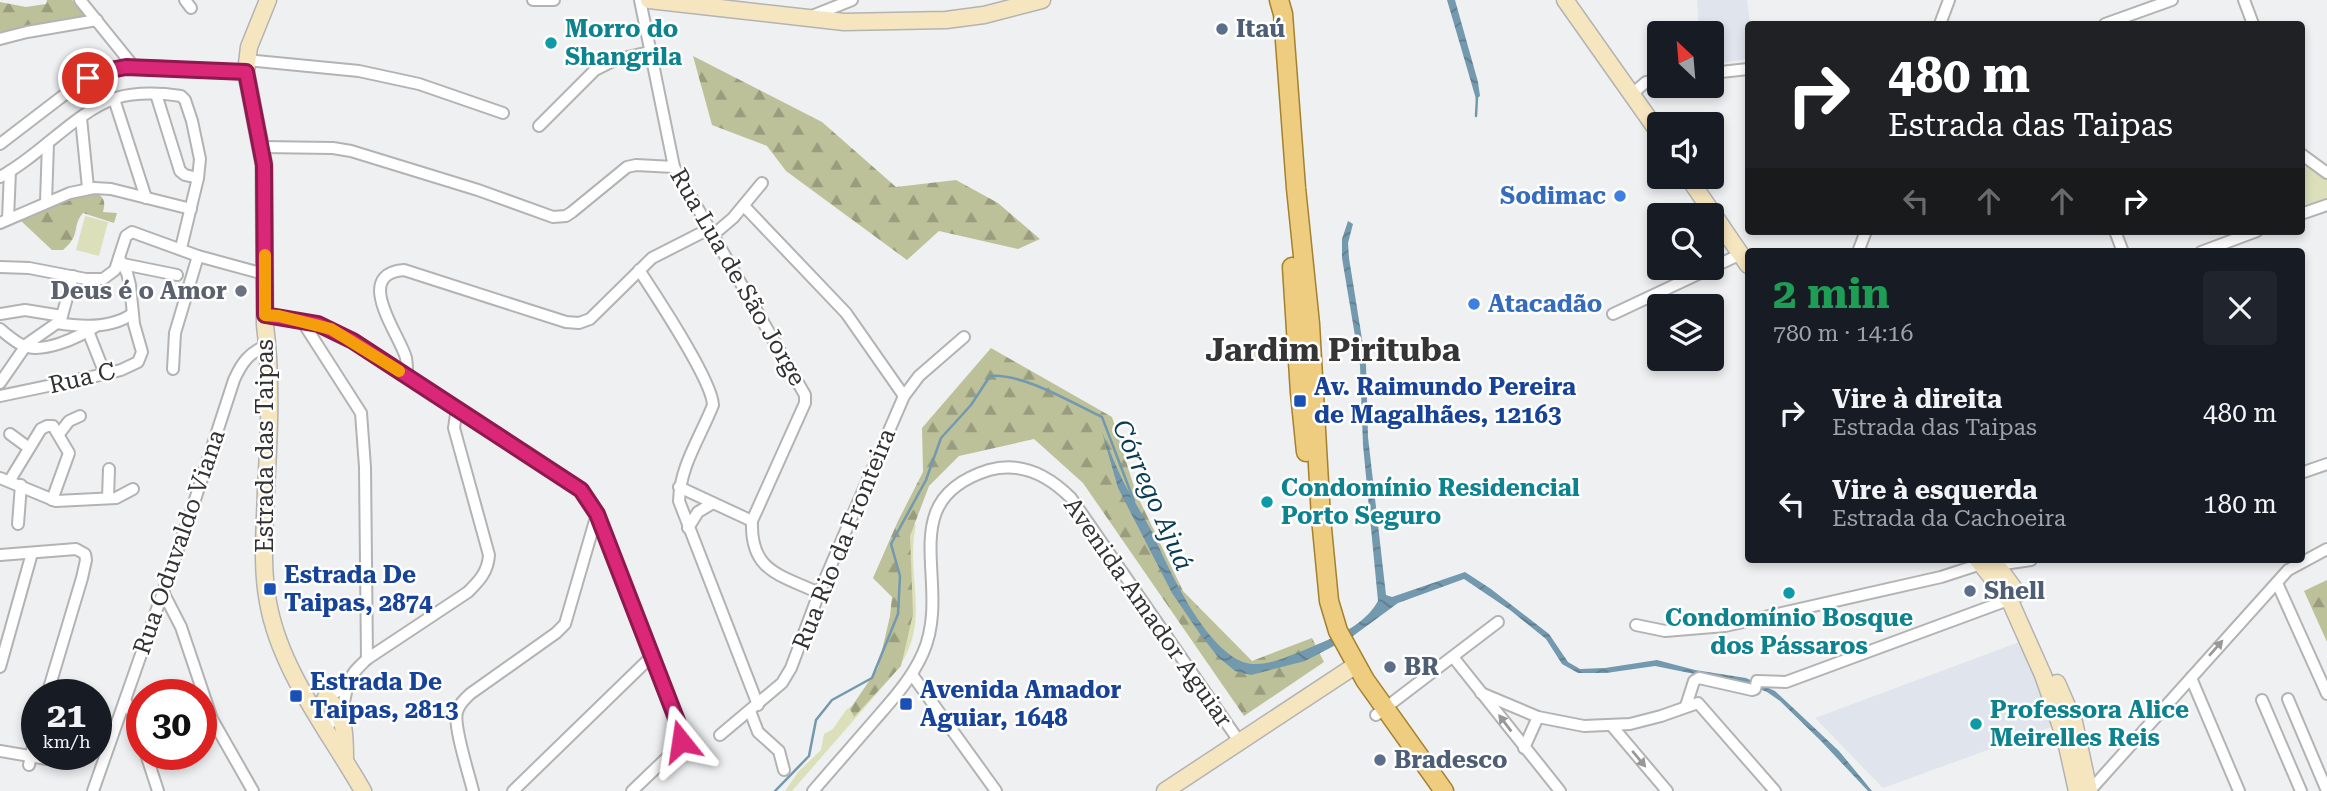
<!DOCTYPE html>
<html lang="pt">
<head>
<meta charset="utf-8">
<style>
	:root { --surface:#171b24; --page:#20242c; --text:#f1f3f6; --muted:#9ea1a6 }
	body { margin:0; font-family:"Roboto Serif",serif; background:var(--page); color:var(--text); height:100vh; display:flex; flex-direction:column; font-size:26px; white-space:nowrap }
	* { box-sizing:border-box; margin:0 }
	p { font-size:23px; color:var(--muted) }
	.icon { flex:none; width:38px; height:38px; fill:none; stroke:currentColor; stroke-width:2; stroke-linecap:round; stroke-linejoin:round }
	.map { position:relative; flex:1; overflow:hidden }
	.sheet { position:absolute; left:1745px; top:248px; width:560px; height:315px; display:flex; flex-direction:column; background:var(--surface); border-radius:7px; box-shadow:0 4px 10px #0003 }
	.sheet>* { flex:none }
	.banner { position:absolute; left:1745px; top:21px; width:560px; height:214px; border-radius:7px; box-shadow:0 4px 10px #0003; background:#202124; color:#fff; overflow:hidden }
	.needle { width:46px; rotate:334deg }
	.tools { position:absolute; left:1647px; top:21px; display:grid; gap:14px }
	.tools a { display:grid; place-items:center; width:77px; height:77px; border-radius:7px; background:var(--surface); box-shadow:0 4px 10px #0003; font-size:35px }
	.speed { position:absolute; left:21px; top:679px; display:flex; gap:14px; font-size:35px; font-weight:700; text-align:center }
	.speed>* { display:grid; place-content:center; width:91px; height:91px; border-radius:50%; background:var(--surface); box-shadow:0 4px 10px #0003; line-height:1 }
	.speed small { font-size:18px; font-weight:400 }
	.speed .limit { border:10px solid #d22; background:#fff; color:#111 }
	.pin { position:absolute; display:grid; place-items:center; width:60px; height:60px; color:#fff; margin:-30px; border:4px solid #fff; border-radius:50%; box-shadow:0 2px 7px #0007 }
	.me { position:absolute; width:77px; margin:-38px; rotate:345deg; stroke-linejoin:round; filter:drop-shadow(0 0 5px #0008) }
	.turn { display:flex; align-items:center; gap:24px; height:147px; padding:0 28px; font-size:32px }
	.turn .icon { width:91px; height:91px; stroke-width:2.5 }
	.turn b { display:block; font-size:49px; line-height:60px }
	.lanes { display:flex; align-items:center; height:66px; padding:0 28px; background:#0003; justify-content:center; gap:35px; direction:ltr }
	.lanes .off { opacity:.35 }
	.round { display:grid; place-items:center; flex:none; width:74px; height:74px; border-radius:7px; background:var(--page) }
	.summary { display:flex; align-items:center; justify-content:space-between; height:119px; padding:0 28px }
	h1 { font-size:42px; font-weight:700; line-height:52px; color:#1e9e55 }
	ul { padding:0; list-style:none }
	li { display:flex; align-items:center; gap:21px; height:91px; padding:0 28px }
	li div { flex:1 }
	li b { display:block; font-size:26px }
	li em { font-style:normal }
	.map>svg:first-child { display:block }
</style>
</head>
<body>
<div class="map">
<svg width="2327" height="791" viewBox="0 0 2327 791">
	<defs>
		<pattern id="forest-firs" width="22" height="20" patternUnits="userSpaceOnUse" patternTransform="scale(1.75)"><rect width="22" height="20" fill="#bcc19a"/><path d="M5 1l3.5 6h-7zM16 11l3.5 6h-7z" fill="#999d7e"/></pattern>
		<pattern id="water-waves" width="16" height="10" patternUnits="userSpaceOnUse" patternTransform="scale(1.75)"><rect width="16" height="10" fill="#7399ae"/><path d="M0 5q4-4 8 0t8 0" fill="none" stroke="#5f7d8e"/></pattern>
	</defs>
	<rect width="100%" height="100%" fill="#eff0f1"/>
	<g fill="#e0e4ec">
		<polygon points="1697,0 1747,0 1750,24 1748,24 1748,59 1712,64 1712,33 1699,33"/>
		<polygon points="2022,641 2054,726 1883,788 1815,718"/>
	</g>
	<g fill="#dbe0bb">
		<polygon points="2301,156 2327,177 2327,204 2301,213"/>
		<polygon points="85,216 108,222 99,256 76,250"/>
		<polygon points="1257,349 1258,359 1233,363 1232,353"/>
		<path d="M 913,524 L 916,525 C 904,580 935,623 893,675 L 792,791 L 785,791 L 799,771 L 821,750 L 824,734 L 833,729 L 846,710 L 872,692 Z"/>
	</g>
	<g fill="url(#forest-firs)">
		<polygon points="47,0 72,0 90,18 0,36 0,2 26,7 46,4"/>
		<polygon points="693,56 822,122 896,187 956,180 998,203 1040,239 1018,249 939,231 907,260 786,171 767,146 712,125"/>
		<path d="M 94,191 C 104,197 106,201 103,212 L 117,213 L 114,223 L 83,213 C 71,227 82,234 63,250 L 52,250 L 20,220 L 53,203 Z"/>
		<polygon points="991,348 1112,417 1136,493 1183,591 1252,661 1312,638 1324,662 1244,716 1083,483 1034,439 959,456 929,486 910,536 913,614 901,666 854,717 850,709 878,668 890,616 892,597 873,578 898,521 923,472 922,428"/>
		<polygon points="2327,580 2327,642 2304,591"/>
	</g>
	<g fill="url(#water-waves)">
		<polygon points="1447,0 1455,0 1478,82 1480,96 1476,99"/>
		<path d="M 1348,221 L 1353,224 L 1348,243 L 1349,258 L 1366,364 L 1368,437 L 1386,595 L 1392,597 L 1465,572 L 1491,589 L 1549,634 L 1568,662 L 1580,669 L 1605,668 L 1657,660 L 1695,670 L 1746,678 L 1775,691 L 1839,751 L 1872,791 L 1868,791 L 1821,741 L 1780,701 L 1767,692 L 1749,685 L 1655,666 L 1606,673 L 1578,673 L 1562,664 L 1546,639 L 1510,610 L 1464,579 L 1398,603 L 1353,636 L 1305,661 L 1251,675 L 1235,671 L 1218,657 L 1200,634 L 1172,593 L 1118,488 L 1102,432 C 1109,448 1115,465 1123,481 C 1132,498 1143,515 1152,532 C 1168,567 1209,661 1253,664 C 1271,665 1292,655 1309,648 C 1335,637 1364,626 1378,601 L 1363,445 L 1360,366 L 1342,258 L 1342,239 Z"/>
	</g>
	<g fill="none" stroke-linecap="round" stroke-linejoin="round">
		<g stroke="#7399ae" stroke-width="2.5">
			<polyline points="1476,116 1477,97"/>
			<path d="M 775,791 L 809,756 L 816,720 L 832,700 L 872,678 L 898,614 L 900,576 L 891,544 L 926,480 L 941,438 L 971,405 L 990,376 C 1023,373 1072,403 1102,417 L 1134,501"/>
		</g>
		<g stroke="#b3b3b4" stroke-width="14">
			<g id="street">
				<polyline points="80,0 134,67"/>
				<polyline points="185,0 191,8"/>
				<polyline points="533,0 554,0"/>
				<path d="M 640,0 L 674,167 L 805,395 L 805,403 L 752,521 C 750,572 781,575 819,593"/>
				<polyline points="2244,0 2253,24"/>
				<polyline points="812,16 852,0"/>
				<polyline points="1940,24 1949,0"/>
				<polyline points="2105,24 2172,0"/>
				<polyline points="0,39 27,32 97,20"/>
				<polyline points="246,60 359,71 419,84 503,113"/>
				<polyline points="1712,73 1748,69"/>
				<polyline points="156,94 180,171 185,175 198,178"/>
				<polyline points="1632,94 1646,82 1659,79"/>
				<polyline points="114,99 146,198"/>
				<polyline points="81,118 88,188"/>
				<polyline points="539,126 595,70 615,60 649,52"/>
				<polyline points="0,144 81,82 100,72 126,67 151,66 246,72"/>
				<polyline points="261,147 333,148 351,151 478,190 553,217 566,216 572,212 627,167 636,165 674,167"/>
				<polyline points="2301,154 2327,173"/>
				<path d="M 0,177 C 40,156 75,112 116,98 C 136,92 160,93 181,96 L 185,100 L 192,121 L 200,159 L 198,178 L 181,248"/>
				<polyline points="46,202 48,143"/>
				<polyline points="744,206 846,313 904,396"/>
				<polyline points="2301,214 2327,205"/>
				<polyline points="8,219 10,171"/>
				<polyline points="0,223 70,193 94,188 111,189 191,209"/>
				<polyline points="2115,231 2123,252"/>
				<polyline points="713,235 733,218 762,183"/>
				<polyline points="1858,252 1866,231"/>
				<polyline points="2201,252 2257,231"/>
				<polyline points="123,264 177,275"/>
				<polyline points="0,267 29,268 86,279 103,279 115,270 126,236 132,232 198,256 264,274"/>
				<path d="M 639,270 C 656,296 712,380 713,405 C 700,438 680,466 679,501 L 758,705"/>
				<polyline points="0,314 25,310 62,316"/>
				<polyline points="1613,314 1741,254"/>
				<polyline points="265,315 319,324 353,341 581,490 597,514 680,731 681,741 677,748 632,791"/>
				<polyline points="302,321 361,413 365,467 367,659"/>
				<path d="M 57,323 C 81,327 111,329 132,314"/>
				<path d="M 0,329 C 7,335 14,341 22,345 C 42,355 79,337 96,326"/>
				<polyline points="88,331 105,374"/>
				<polyline points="173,369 175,333 198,256"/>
				<path d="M 407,375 C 407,370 407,363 406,358 C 400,335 352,274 404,270 L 566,322 L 579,323 L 590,319 L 652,258 L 709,229"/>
				<polyline points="0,383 27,344 57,323 62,316 73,276"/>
				<polyline points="0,396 105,374 121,370 138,362 142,352 134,324 130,285 127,273 119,258"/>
				<polyline points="10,434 29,448"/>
				<polyline points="59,434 69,421 80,416"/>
				<polyline points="2301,473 2327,464"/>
				<polyline points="0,478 56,501 116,498 133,489"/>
				<polyline points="10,480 41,429 47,426 53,426 69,453 52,500"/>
				<polyline points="679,487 752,521"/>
				<polyline points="108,498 109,469"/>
				<polyline points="18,524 21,485"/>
				<polyline points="688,528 698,512 713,503"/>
				<polyline points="0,555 76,549 85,554 86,560 82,578 47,695"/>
				<polyline points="2277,583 2327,694"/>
				<polyline points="163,592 181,627 212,719 253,791"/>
				<polyline points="1636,625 1665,631 1725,626 1941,577 1981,564 1997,565 2031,560"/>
				<polyline points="1453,657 1560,791"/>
				<polyline points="0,667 32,553"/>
				<polyline points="913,676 996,791"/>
				<polyline points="2191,678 2239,791"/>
				<polyline points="1481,693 1538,717 1584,726 1630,724 1661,716 1698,703 1775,791"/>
				<polyline points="2288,699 2327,791"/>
				<polyline points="125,700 132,713 142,740"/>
				<polyline points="2262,700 2301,791"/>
				<polyline points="313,706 331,694 347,688"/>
				<polyline points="1686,706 1694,681 1699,678 1752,690 1755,689 1757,681 1786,682 2019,596"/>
				<polyline points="750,711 758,732 779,751 784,770"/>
				<polyline points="1376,715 1498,622"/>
				<polyline points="1612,726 1667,791"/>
				<path d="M 325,727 C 350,710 340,706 349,682 C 352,672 360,666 367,659 L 468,592 C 479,581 488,572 489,555 L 454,428 L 457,408"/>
				<polyline points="720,735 782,683 791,668 819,593 904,396 919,376 964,337"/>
				<polyline points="1524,748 1538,717"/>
				<polyline points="0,751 47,759"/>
				<polyline points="146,754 158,791"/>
				<polyline points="29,765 37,728"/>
				<path d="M 93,791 L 190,515 L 234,380 C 242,362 249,353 267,345"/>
				<path d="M 473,791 C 469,774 453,726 457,712 C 459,704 464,700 470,694 L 556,633 L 565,624 L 597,514"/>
				<polyline points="513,791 653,655"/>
				<path d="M 813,791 C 833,768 853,745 873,722 C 892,700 911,680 923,653 C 954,583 890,501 989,470 C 1022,461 1049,476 1071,498 L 1239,741"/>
				<polyline points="2087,791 2094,786 2288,570 2327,549"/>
			</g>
		</g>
		<g stroke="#b3b3b4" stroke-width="19">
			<g id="secondary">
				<path d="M 268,0 L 249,47 L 246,72 L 264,165 L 265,325 C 272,380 269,436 266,490 C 265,527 261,565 268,602 C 280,671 329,731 363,791"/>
				<polyline points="649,0 844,22 946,20 984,15 1042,0"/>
				<polyline points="1565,0 1659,133"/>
				<polyline points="1688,177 1748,265"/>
				<polyline points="1978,560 2010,601 2043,675 2066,741 2077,791"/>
				<polyline points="1993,560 2015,590"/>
				<polyline points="2057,683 2074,722 2089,791"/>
				<path d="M 326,697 C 345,714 345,733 345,758"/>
				<polyline points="1165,791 1356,665"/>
			</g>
		</g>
		<g stroke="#a4812e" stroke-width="21">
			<g id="primary">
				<polyline points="1279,0 1283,14 1296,188 1310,324 1321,518 1329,601 1338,631 1365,680 1444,791"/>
				<polyline points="1292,267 1300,393 1306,452"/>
			</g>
		</g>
		<use href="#street" stroke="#fff" stroke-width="10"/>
		<use href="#secondary" stroke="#f6e6bf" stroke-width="16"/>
		<use href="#primary" stroke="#eecd80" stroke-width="18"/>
	</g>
	<defs><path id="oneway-solid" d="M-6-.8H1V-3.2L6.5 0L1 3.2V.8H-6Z" transform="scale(1.75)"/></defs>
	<g fill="#989899">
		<use href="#oneway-solid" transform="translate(2216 648) rotate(-49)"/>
		<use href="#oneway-solid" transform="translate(1505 723) rotate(-127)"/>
		<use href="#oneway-solid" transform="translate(1639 759) rotate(50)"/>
	</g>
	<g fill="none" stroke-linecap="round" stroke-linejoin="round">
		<g stroke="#8e194d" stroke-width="18">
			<polyline id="route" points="88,78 100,72 126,67 246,72 264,165 265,315 318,324 353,341 581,490 597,514 681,731 681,741"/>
		</g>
		<use href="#route" stroke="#db2777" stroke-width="12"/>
		<polyline stroke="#f59e0b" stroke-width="12" points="265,255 265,315 279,316 331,329 399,371"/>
	</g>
	<g fill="#5c6f8a" stroke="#fff" stroke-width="2.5">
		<circle cx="1222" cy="29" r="7"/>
		<circle cx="1970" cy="591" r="7"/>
		<circle cx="1390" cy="667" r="7"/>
		<circle cx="1380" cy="760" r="7"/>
	</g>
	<g fill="#0f9aa8" stroke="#fff" stroke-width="2.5">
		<circle cx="551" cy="43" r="7"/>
		<circle cx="1267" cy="502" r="7"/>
		<circle cx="1789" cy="593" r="7"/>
		<circle cx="1976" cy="724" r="7"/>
	</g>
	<g fill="#3f7fe0" stroke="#fff" stroke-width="2.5">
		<circle cx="1620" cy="196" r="7"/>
		<circle cx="1474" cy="304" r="7"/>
	</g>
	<circle fill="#6b7280" stroke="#fff" stroke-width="2.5" cx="241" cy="291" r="7"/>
	<g fill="#1a4fb4" stroke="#fff" stroke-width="2.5">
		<rect x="1293" y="394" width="14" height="14" rx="3.5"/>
		<rect x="263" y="582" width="14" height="14" rx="3.5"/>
		<rect x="289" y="689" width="14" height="14" rx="3.5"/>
		<rect x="899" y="697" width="14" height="14" rx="3.5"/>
	</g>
	<g text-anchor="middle" stroke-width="5" stroke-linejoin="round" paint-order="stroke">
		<g font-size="24" font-weight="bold" fill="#0d838f" stroke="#fff" text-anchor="start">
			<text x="565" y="37">Morro do<tspan x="565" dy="28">Shangrila</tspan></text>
			<text x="1281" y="496">Condomínio Residencial<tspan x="1281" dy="28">Porto Seguro</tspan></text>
			<text x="1789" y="626" text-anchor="middle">Condomínio Bosque<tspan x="1789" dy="28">dos Pássaros</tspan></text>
			<text x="1990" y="718">Professora Alice<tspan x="1990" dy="28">Meirelles Reis</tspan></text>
		</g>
		<g font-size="24" font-weight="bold" fill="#4e5e75" stroke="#fff" text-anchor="start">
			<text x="1236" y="37">Itaú</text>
			<text x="1984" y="599">Shell</text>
			<text x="1404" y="675">BR</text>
			<text x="1394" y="768">Bradesco</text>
		</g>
		<g font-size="24" font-weight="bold" fill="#366cbe" stroke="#fff" text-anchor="end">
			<text x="1606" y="204">Sodimac</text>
			<text x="1488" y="312" text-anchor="start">Atacadão</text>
		</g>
		<g font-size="24" fill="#323233" stroke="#fff">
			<text transform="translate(738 277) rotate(60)" y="8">Rua Lua de São Jorge</text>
			<text transform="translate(82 378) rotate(-13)" y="8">Rua C</text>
			<text transform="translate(265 446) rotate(-90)" y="8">Estrada das Taipas</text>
			<text transform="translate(844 539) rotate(-68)" y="8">Rua Rio da Fronteira</text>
			<text transform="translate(179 542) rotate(-71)" y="8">Rua Oduvaldo Viana</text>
			<text transform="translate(1148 612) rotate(55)" y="8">Avenida Amador Aguiar</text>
		</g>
		<g font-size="24" font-weight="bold" fill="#5b616d" stroke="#fff" text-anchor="end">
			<text x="227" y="299">Deus é o Amor</text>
		</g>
		<g font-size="24" font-weight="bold" fill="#164399" stroke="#fff" text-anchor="start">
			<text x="1314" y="395">Av. Raimundo Pereira<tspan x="1314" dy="28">de Magalhães, 12163</tspan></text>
			<text x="284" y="583">Estrada De<tspan x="284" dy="28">Taipas, 2874</tspan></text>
			<text x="310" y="690">Estrada De<tspan x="310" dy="28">Taipas, 2813</tspan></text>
			<text x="920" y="698">Avenida Amador<tspan x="920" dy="28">Aguiar, 1648</tspan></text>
		</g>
		<g font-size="26" font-style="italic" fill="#053b53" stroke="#fff">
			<text transform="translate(1153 495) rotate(66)" y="9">Córrego Ajuá</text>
		</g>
		<g font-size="32" font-weight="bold" fill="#353536" stroke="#fff">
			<text x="1333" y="361">Jardim Pirituba</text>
		</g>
	</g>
</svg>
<div class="tools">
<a><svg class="needle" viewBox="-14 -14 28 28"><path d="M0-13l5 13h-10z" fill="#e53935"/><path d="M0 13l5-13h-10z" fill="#9ea1a6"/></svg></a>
<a><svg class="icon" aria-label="sound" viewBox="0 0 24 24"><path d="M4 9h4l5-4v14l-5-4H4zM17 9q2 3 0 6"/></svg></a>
<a><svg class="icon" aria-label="search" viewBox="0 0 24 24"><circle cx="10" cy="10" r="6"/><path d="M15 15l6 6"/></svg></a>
<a><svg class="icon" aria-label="layers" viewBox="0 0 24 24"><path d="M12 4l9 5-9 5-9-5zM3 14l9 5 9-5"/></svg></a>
</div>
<div class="speed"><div>21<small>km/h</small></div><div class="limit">30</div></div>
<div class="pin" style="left:88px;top:78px;background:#d93025"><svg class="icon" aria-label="arrive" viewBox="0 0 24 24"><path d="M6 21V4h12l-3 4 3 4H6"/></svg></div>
<svg class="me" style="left:681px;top:741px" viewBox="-20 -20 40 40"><path d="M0-17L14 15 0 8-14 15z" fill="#db2777" stroke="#fff" stroke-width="4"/></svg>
<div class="banner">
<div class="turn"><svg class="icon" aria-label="right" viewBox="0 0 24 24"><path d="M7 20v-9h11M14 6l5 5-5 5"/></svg><div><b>480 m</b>Estrada das Taipas</div></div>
<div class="lanes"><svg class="icon off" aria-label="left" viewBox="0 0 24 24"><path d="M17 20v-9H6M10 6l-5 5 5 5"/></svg><svg class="icon off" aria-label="ahead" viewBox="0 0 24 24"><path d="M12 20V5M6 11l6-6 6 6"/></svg><svg class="icon off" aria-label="ahead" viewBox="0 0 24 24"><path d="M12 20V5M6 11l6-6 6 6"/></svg><svg class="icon" aria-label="right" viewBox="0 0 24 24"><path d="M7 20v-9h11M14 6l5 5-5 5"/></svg></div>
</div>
<section class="sheet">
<div class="summary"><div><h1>2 min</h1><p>780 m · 14:16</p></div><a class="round"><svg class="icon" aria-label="close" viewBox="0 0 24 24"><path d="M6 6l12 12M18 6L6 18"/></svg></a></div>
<ul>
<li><svg class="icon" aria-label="right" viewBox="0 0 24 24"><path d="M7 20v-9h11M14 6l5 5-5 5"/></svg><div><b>Vire à direita</b><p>Estrada das Taipas</p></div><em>480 m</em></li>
<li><svg class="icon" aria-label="left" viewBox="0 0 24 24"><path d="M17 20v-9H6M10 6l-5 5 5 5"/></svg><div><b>Vire à esquerda</b><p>Estrada da Cachoeira</p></div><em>180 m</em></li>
</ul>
</section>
</div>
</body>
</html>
